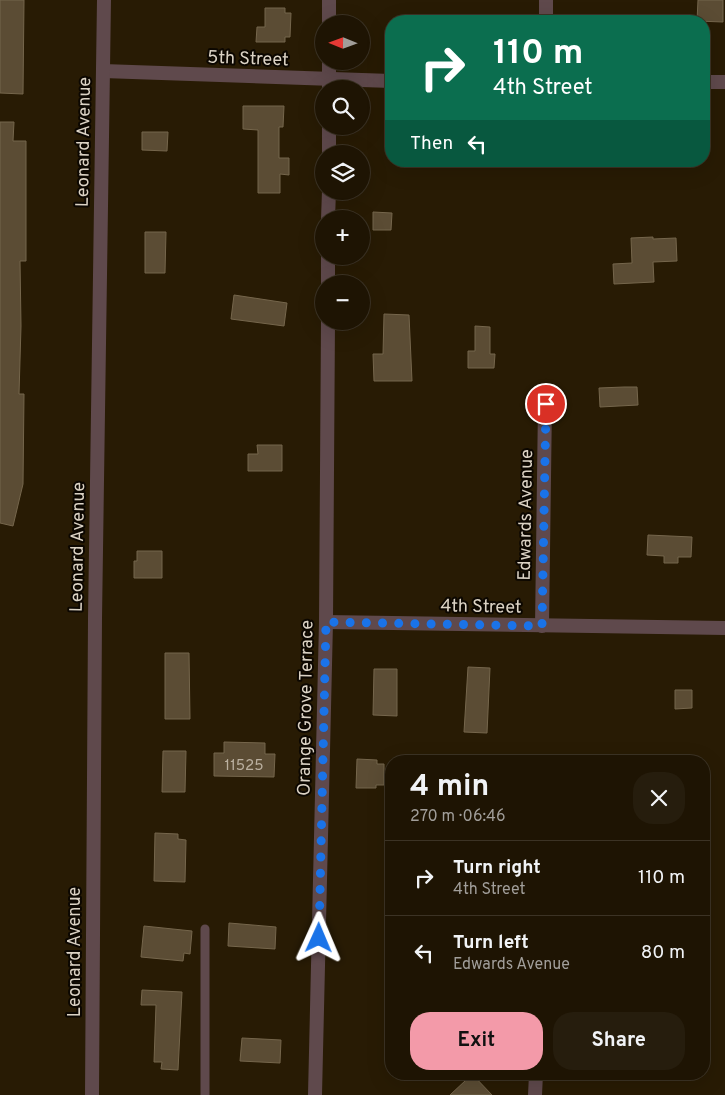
<!DOCTYPE html>
<html lang="en">
<head>
<meta charset="utf-8">
<style>
	:root { --surface:#1e1403; --page:#261d0d; --text:#f1f3f6; --muted:#a19e9a; --line:#3c3325; --accent:#f39aa9 }
	body { margin:0; font-family:Overpass,sans-serif; background:var(--page); color:var(--text); height:100vh; display:flex; flex-direction:column; font-size:19px; white-space:nowrap }
	* { box-sizing:border-box; margin:0 }
	p { font-size:16px; color:var(--muted) }
	.icon { flex:none; width:28px; height:28px; fill:none; stroke:currentColor; stroke-width:2; stroke-linecap:round; stroke-linejoin:round }
	.map { position:relative; flex:1; overflow:hidden }
	.sheet { position:absolute; left:385px; top:755px; width:325px; height:325px; display:flex; flex-direction:column; background:var(--surface); border-radius:20px; box-shadow:0 5px 20px #0002,0 0 0 1px var(--line) }
	.sheet>* { flex:none }
	.guide { position:absolute; left:385px; top:15px; width:325px; height:152px; border-radius:20px; box-shadow:0 5px 20px #0002,0 0 0 1px var(--line); background:#0b6e4f; color:#fff; overflow:hidden }
	.needle { width:32px; rotate:271deg }
	.buttons { position:absolute; left:315px; top:15px; display:grid; gap:10px }
	.buttons a { display:grid; place-items:center; width:55px; height:55px; border-radius:50%; background:var(--surface); box-shadow:0 5px 20px #0002,0 0 0 1px var(--line); font-size:25px }
	.pin { position:absolute; display:grid; place-items:center; width:42px; height:42px; color:#fff; margin:-21px; border:2px solid #fff; border-radius:50%; box-shadow:0 1px 5px #0007 }
	.me { position:absolute; width:55px; margin:-28px; rotate:1deg; stroke-linejoin:round; filter:drop-shadow(0 0 4px #0008) }
	.turn { display:flex; align-items:center; gap:18px; height:105px; padding:0 25px; font-size:22px }
	.turn .icon { width:65px; height:65px; stroke-width:2.5 }
	.turn b { display:block; font-size:35px; line-height:42px }
	.then { display:flex; align-items:center; height:48px; padding:0 25px; background:#0003; gap:10px; font-size:19px }
	.round { display:grid; place-items:center; flex:none; width:52px; height:52px; border-radius:20px; background:var(--page) }
	.headline { display:flex; align-items:center; justify-content:space-between; height:85px; padding:0 25px }
	h1 { font-size:30px; font-weight:700; line-height:38px }
	.primary-button { display:flex; gap:10px; margin-top:auto; padding:10px 25px }
	.primary-button a { flex:1; height:58px; border-radius:20px; background:var(--accent); color:#111; font-size:20px; font-weight:700; line-height:58px; text-align:center }
	.primary-button a+a { background:var(--page); color:var(--text) }
	ul { padding:0; list-style:none }
	li { display:flex; align-items:center; gap:15px; height:75px; padding:0 25px; border-top:1px solid var(--line) }
	li div { flex:1 }
	li b { display:block; font-size:19px }
	li em { font-style:normal }
	.map>svg:first-child { display:block }
</style>
</head>
<body>
<div class="map">
<svg width="725" height="1095" viewBox="0 0 725 1095">
	<rect width="100%" height="100%" fill="#281b04"/>
	<g fill="#5b4c34" stroke="#75664c">
		<polygon points="0,0 24,0 23,94 0,93"/>
		<polygon points="698,0 723,0 723,22 697,21"/>
		<polygon points="265,8 285,8 285,13 291,13 290,37 285,37 285,42 256,42 257,27 265,27"/>
		<polygon points="243,106 284,106 283,127 279,127 279,158 289,158 289,175 280,174 280,193 258,193 258,130 243,129"/>
		<polygon points="0,122 14,122 13,141 26,141 26,261 20,261 21,326 19,394 24,394 23,484 13,526 0,523"/>
		<polygon points="142,132 168,132 167,151 142,150"/>
		<polygon points="373,212 392,213 391,230 373,230"/>
		<polygon points="145,232 166,232 165,273 145,273"/>
		<polygon points="653,237 653,239 676,238 677,261 653,262 654,282 614,284 613,264 632,263 631,238"/>
		<polygon points="234,295 287,303 284,326 231,319"/>
		<polygon points="384,314 409,315 412,381 374,381 373,354 383,354"/>
		<polygon points="475,326 490,327 490,354 495,354 494,368 468,368 468,351 475,351"/>
		<polygon points="624,387 637,387 638,405 600,407 599,388"/>
		<polygon points="257,445 282,445 282,471 248,471 248,454 258,454"/>
		<polygon points="648,535 692,537 691,557 678,557 678,563 664,563 664,556 647,555"/>
		<polygon points="137,551 162,551 162,578 134,578 134,561 137,561"/>
		<polygon points="165,653 189,653 190,719 165,719"/>
		<polygon points="468,667 490,668 487,733 464,732"/>
		<polygon points="374,669 397,669 397,716 373,715"/>
		<polygon points="675,690 692,690 692,708 675,709"/>
		<polygon points="224,742 265,743 265,754 275,754 274,777 214,776 214,753 224,753"/>
		<polygon points="163,751 186,751 185,792 162,792"/>
		<polygon points="357,759 377,760 377,764 384,764 384,785 376,785 376,788 356,788"/>
		<polygon points="155,833 178,834 178,839 186,840 185,882 154,881"/>
		<polygon points="229,923 276,927 275,949 228,946"/>
		<polygon points="144,926 192,931 190,954 184,953 183,961 141,957"/>
		<polygon points="142,990 182,992 178,1070 161,1069 162,1062 154,1062 156,1005 141,1005"/>
		<polygon points="242,1038 281,1040 280,1063 240,1061"/>
		<polygon points="472,1074 492,1095 450,1095 466,1080"/>
	</g>
	<g fill="none" stroke-linecap="round" stroke-linejoin="round">
		<polyline stroke="#5f494c" stroke-width="9" points="205,1095 205,929"/>
		<g stroke="#5f494c" stroke-width="14">
			<polyline points="546,21 546,0"/>
			<polyline points="329,24 329,0"/>
			<polyline points="103,71 391,81"/>
			<polyline points="704,82 725,82"/>
			<polyline points="329,88 329,61"/>
			<polyline points="329,154 329,126"/>
			<polyline points="328,219 329,191"/>
			<polyline points="328,284 328,256"/>
			<polyline points="326,622 725,628"/>
			<polyline points="542,626 545,404"/>
			<polyline points="92,1095 95,619 104,0"/>
			<polyline points="315,1095 326,622 328,321"/>
			<polyline points="535,1095 536,1074"/>
		</g>
	</g>
	<g fill="none" stroke-linecap="round" stroke-linejoin="round">
		<polyline stroke="#1a73e8" stroke-width="9" stroke-dasharray="0 16.2" points="319,938 326,622 542,626 546,404"/>
	</g>
	<g text-anchor="middle" stroke-width="4" stroke-linejoin="round" paint-order="stroke">
		<g font-size="15" fill="#bbb0a0">
			<text x="244" y="770">11525</text>
		</g>
		<g font-size="18" fill="#dbd2c4" stroke="#0c0701">
			<text transform="translate(248 58) rotate(2)" y="6">5th Street</text>
			<text transform="translate(83 142) rotate(-89)" y="6">Leonard Avenue</text>
			<text transform="translate(525 515) rotate(-89)" y="6">Edwards Avenue</text>
			<text transform="translate(77 547) rotate(-89)" y="6">Leonard Avenue</text>
			<text transform="translate(481 606) rotate(1)" y="6">4th Street</text>
			<text transform="translate(305 708) rotate(-89)" y="6">Orange Grove Terrace</text>
			<text transform="translate(74 952) rotate(-90)" y="6">Leonard Avenue</text>
		</g>
	</g>
</svg>
<div class="buttons">
<a><svg class="needle" viewBox="-14 -14 28 28"><path d="M0-13l5 13h-10z" fill="#e53935"/><path d="M0 13l5-13h-10z" fill="#a19e9a"/></svg></a>
<a><svg class="icon" aria-label="search" viewBox="0 0 24 24"><circle cx="10" cy="10" r="6"/><path d="M15 15l6 6"/></svg></a>
<a><svg class="icon" aria-label="layers" viewBox="0 0 24 24"><path d="M12 4l9 5-9 5-9-5zM3 14l9 5 9-5"/></svg></a>
<a>+</a>
<a>−</a>
</div>
<div class="pin" style="left:546px;top:404px;background:#d93025"><svg class="icon" aria-label="arrive" viewBox="0 0 24 24"><path d="M6 21V4h12l-3 4 3 4H6"/></svg></div>
<svg class="me" style="left:319px;top:938px" viewBox="-20 -20 40 40"><path d="M0-17L14 15 0 8-14 15z" fill="#1a73e8" stroke="#fff" stroke-width="4"/></svg>
<div class="guide">
<div class="turn"><svg class="icon" aria-label="right" viewBox="0 0 24 24"><path d="M7 20v-9h11M14 6l5 5-5 5"/></svg><div><b>110 m</b>4th Street</div></div>
<div class="then">Then<svg class="icon" aria-label="left" viewBox="0 0 24 24"><path d="M17 20v-9H6M10 6l-5 5 5 5"/></svg></div>
</div>
<section class="sheet">
<div class="headline"><div><h1>4 min</h1><p>270 m · 06:46</p></div><a class="round"><svg class="icon" aria-label="close" viewBox="0 0 24 24"><path d="M6 6l12 12M18 6L6 18"/></svg></a></div>
<ul>
<li><svg class="icon" aria-label="right" viewBox="0 0 24 24"><path d="M7 20v-9h11M14 6l5 5-5 5"/></svg><div><b>Turn right</b><p>4th Street</p></div><em>110 m</em></li>
<li><svg class="icon" aria-label="left" viewBox="0 0 24 24"><path d="M17 20v-9H6M10 6l-5 5 5 5"/></svg><div><b>Turn left</b><p>Edwards Avenue</p></div><em>80 m</em></li>
</ul>
<div class="primary-button"><a>Exit</a><a>Share</a></div>
</section>
</div>
</body>
</html>
